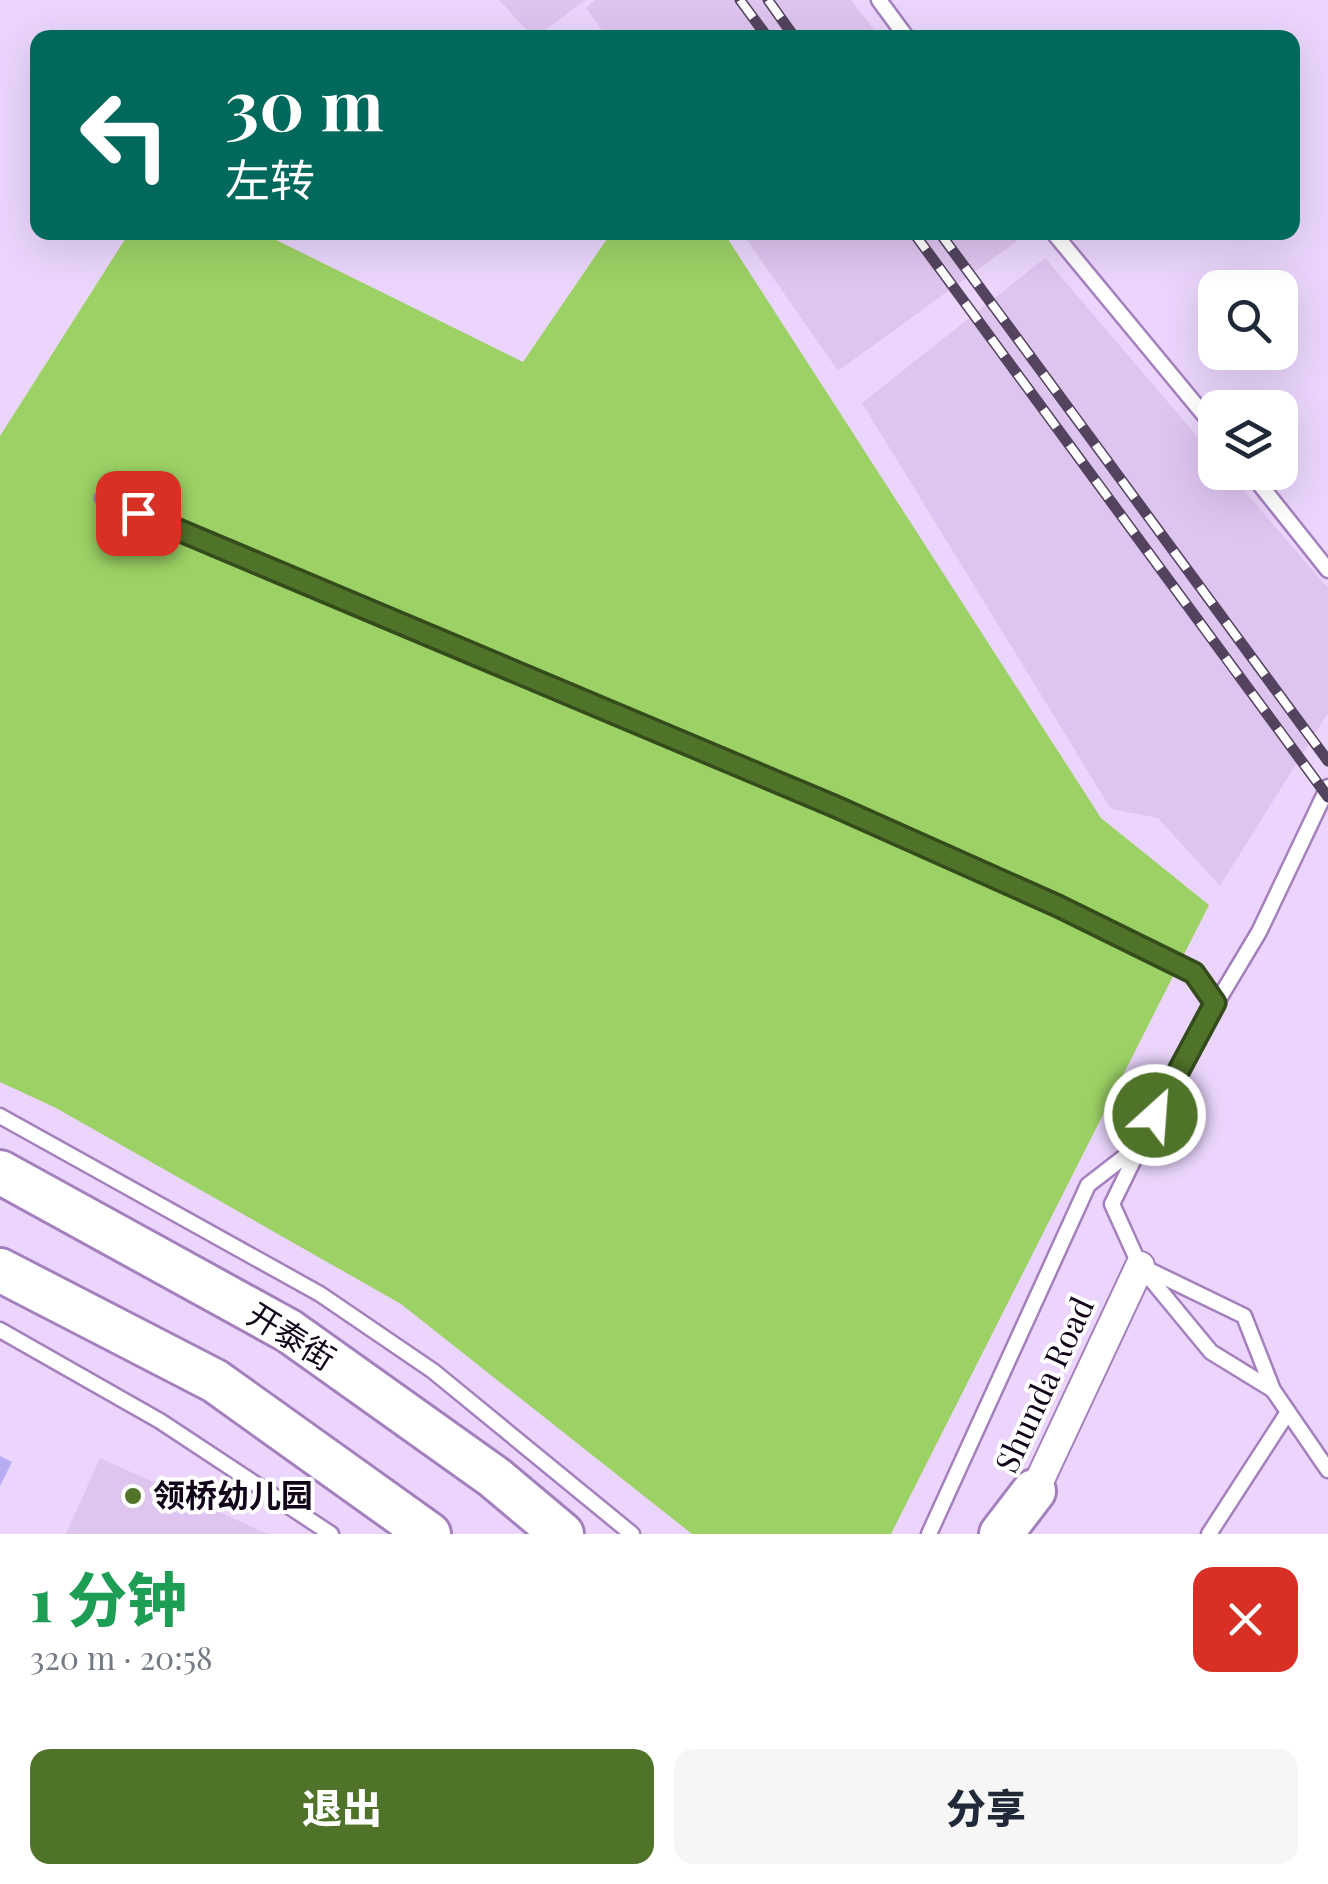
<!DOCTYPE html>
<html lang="zh">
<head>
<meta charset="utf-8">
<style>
	:root { --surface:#fff; --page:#f6f6f7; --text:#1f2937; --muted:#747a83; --accent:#50732a }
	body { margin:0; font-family:"Playfair Display","Noto Sans SC",serif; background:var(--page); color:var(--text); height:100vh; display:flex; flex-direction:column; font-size:38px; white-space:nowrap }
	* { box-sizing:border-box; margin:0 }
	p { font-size:32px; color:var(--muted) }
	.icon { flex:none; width:55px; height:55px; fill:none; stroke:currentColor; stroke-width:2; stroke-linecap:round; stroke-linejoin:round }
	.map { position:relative; height:1534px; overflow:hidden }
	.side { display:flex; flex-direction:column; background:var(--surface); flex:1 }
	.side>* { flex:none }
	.banner { position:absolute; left:30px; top:30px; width:1270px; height:210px; border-radius:20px; box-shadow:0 10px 40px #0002; background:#00695c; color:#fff; overflow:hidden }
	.fabs { position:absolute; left:1198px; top:270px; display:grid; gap:20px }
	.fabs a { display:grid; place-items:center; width:100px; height:100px; border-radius:20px; background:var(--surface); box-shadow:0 10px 40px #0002; font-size:50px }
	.pin { position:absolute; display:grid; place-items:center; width:85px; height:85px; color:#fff; margin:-42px; border-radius:20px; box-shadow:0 5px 15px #0006 }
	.me { position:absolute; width:110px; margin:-55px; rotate:26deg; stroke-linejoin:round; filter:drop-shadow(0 0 8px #0008) }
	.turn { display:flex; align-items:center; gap:35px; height:210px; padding:0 30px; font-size:45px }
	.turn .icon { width:130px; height:130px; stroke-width:2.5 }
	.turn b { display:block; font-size:70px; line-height:85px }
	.round { display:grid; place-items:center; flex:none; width:105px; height:105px; border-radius:20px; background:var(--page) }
	.head { display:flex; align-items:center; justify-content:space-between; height:170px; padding:0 30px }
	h1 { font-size:60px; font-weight:800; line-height:75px; color:#1e9e55 }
	.primary-button { display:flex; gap:20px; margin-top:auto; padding:20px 30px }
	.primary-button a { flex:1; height:115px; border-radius:20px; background:var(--accent); color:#fff; font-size:40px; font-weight:800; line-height:115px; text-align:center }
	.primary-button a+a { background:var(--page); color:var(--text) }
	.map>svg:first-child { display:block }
</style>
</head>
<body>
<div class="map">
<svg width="1328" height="1534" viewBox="0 0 1328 1534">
	<rect width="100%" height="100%" fill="#ebd5fc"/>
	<g fill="#dec5ef">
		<polygon points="499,0 586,0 534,38"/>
		<polygon points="595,0 851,0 880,37 607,37 586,8"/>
		<polygon points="742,233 1028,233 838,371"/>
		<polygon points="1045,258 1215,457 1215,472 1229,473 1328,588 1328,713 1220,886 1158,818 1111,809 862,403"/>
		<polygon points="100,1458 268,1534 66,1534"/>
	</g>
	<polygon fill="#9cd165" points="129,233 262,233 523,362 611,233 724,233 1101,818 1209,905 891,1534 692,1534 401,1304 56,1108 0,1082 0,436"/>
	<polygon fill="#b8adf2" points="0,1456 12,1462 0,1486"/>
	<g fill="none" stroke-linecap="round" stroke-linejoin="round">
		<g stroke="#a480be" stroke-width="19">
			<g id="service">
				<polyline points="879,0 907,38"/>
				<polyline points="1053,232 1215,428"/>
				<polyline points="1250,472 1328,570"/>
				<polyline points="103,498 834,806 1058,906 1195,973 1215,1003"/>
				<polyline points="0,1116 320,1294 433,1371 632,1534"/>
				<polyline points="1147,1269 1244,1316 1273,1390 1328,1470"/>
				<polyline points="0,1330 160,1421 331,1534"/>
				<polyline points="1273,1390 1211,1352 1140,1266 1112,1204 1183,1059 1259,932 1328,787"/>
				<polyline points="929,1534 1088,1185 1137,1147"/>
				<polyline points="1209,1534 1288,1412"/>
			</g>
		</g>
		<g stroke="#a480be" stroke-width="32">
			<polyline id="minor" points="1028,1505 1140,1266"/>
		</g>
		<g stroke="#a480be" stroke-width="48">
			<g id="primary">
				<polyline points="0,1172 289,1331 494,1477 562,1534"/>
				<polyline points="0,1270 215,1381 429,1534"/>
				<polyline points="1001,1534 1034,1491"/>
			</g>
		</g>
		<use href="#service" stroke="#fff" stroke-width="14"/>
		<use href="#minor" stroke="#fff" stroke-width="28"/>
		<use href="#primary" stroke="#fff" stroke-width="42"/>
		<g stroke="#53435e" stroke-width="11">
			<g id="rail">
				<polyline points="740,0 768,38"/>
				<polyline points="768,0 795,38"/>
				<polyline points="913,232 1328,797"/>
				<polyline points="939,232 1328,761"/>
			</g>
		</g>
		<use href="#rail" stroke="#fff" stroke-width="8" stroke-dasharray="22" stroke-linecap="butt"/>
	</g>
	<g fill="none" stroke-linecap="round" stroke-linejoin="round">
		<g stroke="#344b1b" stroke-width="25">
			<polyline id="route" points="138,513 834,806 1058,906 1194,973 1215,1003 1155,1115"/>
		</g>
		<use href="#route" stroke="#50732a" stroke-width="18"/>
	</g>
	<circle fill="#50732a" stroke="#fff" stroke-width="4" cx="133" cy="1496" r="10"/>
	<g text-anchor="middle" stroke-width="8" stroke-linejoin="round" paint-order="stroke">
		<g font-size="32" fill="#12051a" stroke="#fff">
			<text transform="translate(291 1337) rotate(32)" y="11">开泰街</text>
			<text transform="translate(1045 1385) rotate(-65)" y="11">Shunda Road</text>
		</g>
		<g font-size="32" font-weight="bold" fill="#12051a" stroke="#fff" text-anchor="start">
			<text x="153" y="1507">领桥幼儿园</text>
		</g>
	</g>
</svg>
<div class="fabs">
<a><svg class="icon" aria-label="search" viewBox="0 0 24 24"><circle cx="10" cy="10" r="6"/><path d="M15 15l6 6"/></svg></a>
<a><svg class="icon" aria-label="layers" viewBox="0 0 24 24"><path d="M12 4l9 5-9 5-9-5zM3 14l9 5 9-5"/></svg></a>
</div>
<div class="pin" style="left:138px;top:513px;background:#d93025"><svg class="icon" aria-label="arrive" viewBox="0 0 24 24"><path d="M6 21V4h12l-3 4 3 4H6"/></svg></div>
<svg class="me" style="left:1155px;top:1115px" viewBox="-20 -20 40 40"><circle r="17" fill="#50732a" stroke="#fff" stroke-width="3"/><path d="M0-11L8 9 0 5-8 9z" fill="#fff"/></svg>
<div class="banner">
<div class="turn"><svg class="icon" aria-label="left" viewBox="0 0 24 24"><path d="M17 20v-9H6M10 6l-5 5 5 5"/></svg><div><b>30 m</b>左转</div></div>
</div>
</div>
<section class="side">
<div class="head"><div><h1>1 分钟</h1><p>320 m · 20:58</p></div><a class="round" style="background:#d93025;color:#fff"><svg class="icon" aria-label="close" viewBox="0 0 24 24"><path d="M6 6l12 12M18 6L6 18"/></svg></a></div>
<div class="primary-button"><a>退出</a><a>分享</a></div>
</section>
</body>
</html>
